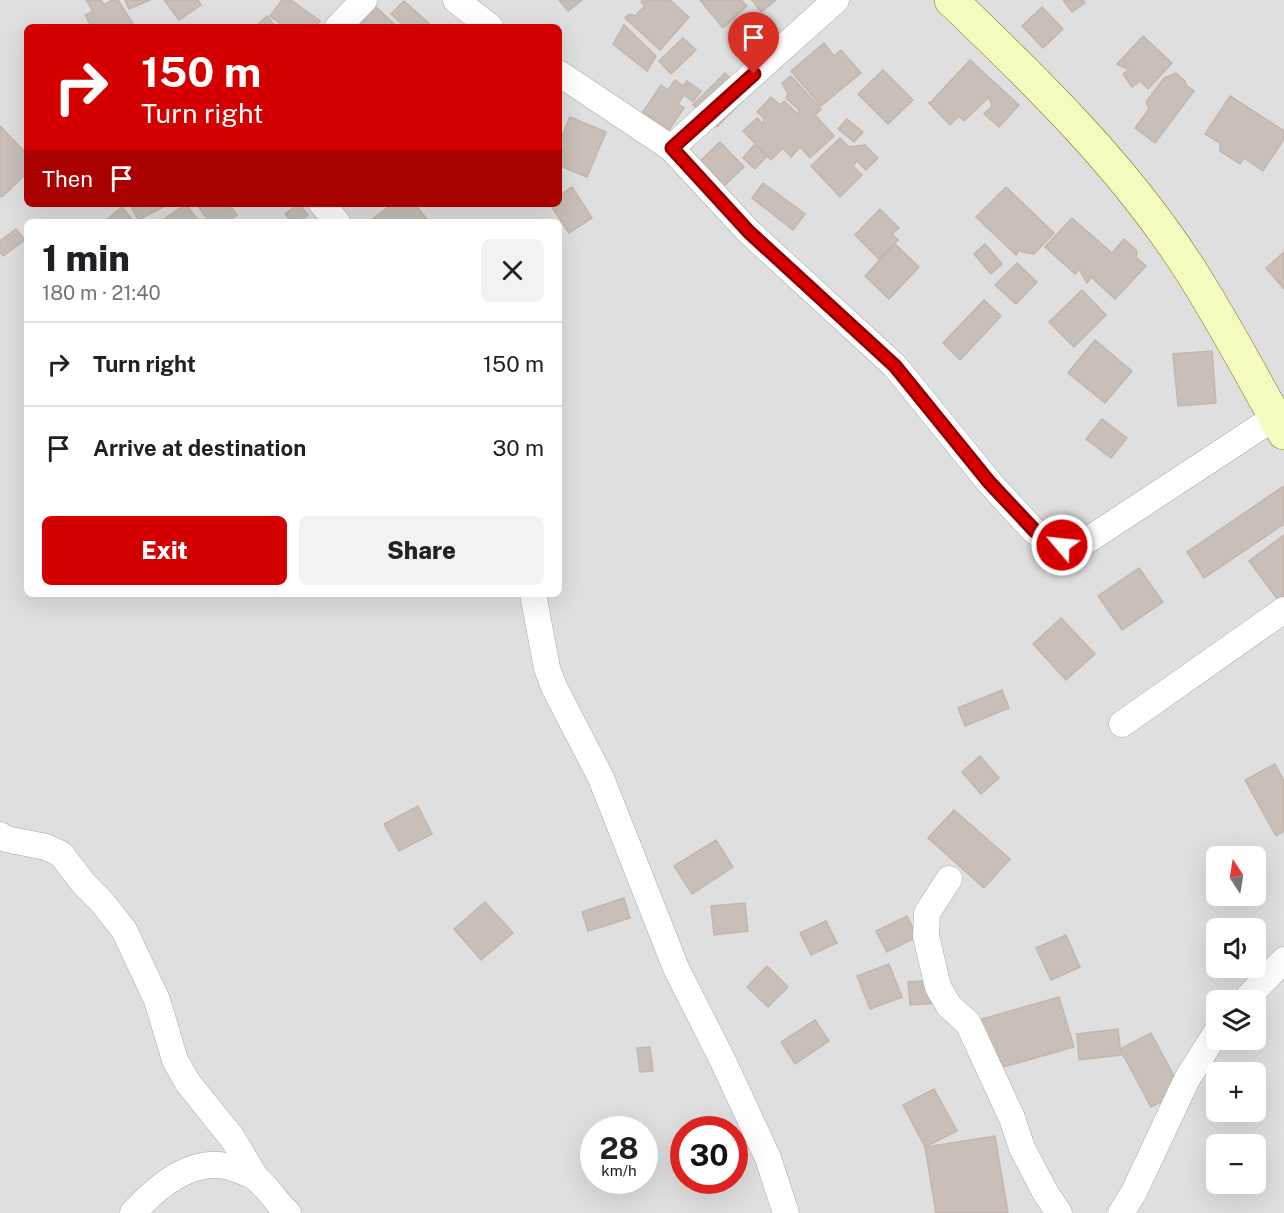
<!DOCTYPE html>
<html lang="en">
<head>
<meta charset="utf-8">
<style>
	:root { --surface:#fff; --page:#f2f2f2; --text:#202124; --muted:#757577; --line:#e0e0e0; --accent:#d40000 }
	body { margin:0; font-family:"Public Sans",sans-serif; background:var(--page); color:var(--text); height:100vh; display:flex; flex-direction:column; font-size:22px; white-space:nowrap }
	* { box-sizing:border-box; margin:0 }
	p { font-size:20px; color:var(--muted) }
	.icon { flex:none; width:33px; height:33px; fill:none; stroke:currentColor; stroke-width:2; stroke-linecap:round; stroke-linejoin:round }
	.map { position:relative; flex:1; overflow:hidden }
	.side { position:absolute; left:24px; top:219px; width:538px; height:378px; display:flex; flex-direction:column; background:var(--surface); border-radius:9px; box-shadow:0 6px 24px #0002 }
	.side>* { flex:none }
	.hud { position:absolute; left:24px; top:24px; width:538px; height:183px; border-radius:9px; box-shadow:0 6px 24px #0002; background:#d40000; color:#fff; overflow:hidden }
	.needle { width:39px; rotate:348deg }
	.buttons { position:absolute; left:1206px; top:846px; display:grid; gap:12px }
	.buttons a { display:grid; place-items:center; width:60px; height:60px; border-radius:9px; background:var(--surface); box-shadow:0 6px 24px #0002; font-size:30px }
	.speed { position:absolute; left:580px; top:1116px; display:flex; gap:12px; font-size:30px; font-weight:700; text-align:center }
	.speed>* { display:grid; place-content:center; width:78px; height:78px; border-radius:50%; background:var(--surface); box-shadow:0 6px 24px #0002; line-height:1 }
	.speed small { font-size:15px; font-weight:400 }
	.speed .limit { border:9px solid #d22; background:#fff; color:#111 }
	.pin { position:absolute; display:grid; place-items:center; width:51px; height:51px; color:#fff; margin:-62px -26px; border-radius:50% 50% 50% 0; rotate:-45deg; box-shadow:0 0 6px #0007 }
	.pin .icon { rotate:45deg }
	.me { position:absolute; width:66px; margin:-33px; rotate:298deg; stroke-linejoin:round; filter:drop-shadow(0 0 4px #0008) }
	.turn { display:flex; align-items:center; gap:21px; height:126px; padding:0 18px; font-size:27px }
	.turn .icon { width:78px; height:78px; stroke-width:2.5 }
	.turn b { display:block; font-size:42px; line-height:51px }
	.then { display:flex; align-items:center; height:57px; padding:0 18px; background:#0003; gap:12px; font-size:22px }
	.round { display:grid; place-items:center; flex:none; width:63px; height:63px; border-radius:9px; background:var(--page) }
	.summary { display:flex; align-items:center; justify-content:space-between; height:102px; padding:0 18px }
	h1 { font-size:36px; font-weight:800; line-height:45px }
	.button { display:flex; gap:12px; margin-top:auto; padding:12px 18px }
	.button a { flex:1; height:69px; border-radius:9px; background:var(--accent); color:#fff; font-size:24px; font-weight:800; line-height:69px; text-align:center }
	.button a+a { background:var(--page); color:var(--text) }
	ul { padding:0; list-style:none }
	li { display:flex; align-items:center; gap:18px; height:84px; padding:0 18px; border-top:2px solid var(--line) }
	li div { flex:1 }
	li b { display:block; font-size:22px }
	li em { font-style:normal }
	.map>svg:first-child { display:block }
</style>
</head>
<body>
<div class="map">
<svg width="1284" height="1213" viewBox="0 0 1284 1213">
	<rect width="100%" height="100%" fill="#f2efe9"/>
	<path fill="#e0dfdf" fill-rule="evenodd" d="M 0,0 L 1284,0 L 1284,1213 L 0,1213 ZM 27,27 L 560,27 L 560,204 L 27,204 ZM 27,222 L 560,222 L 560,594 L 27,594 ZM 1216,856 L 1256,856 L 1256,896 L 1216,896 ZM 1216,928 L 1256,928 L 1256,968 L 1216,968 ZM 1216,1000 L 1256,1000 L 1256,1040 L 1216,1040 ZM 1216,1072 L 1256,1072 L 1256,1112 L 1216,1112 ZM 594,1130 L 645,1130 L 645,1180 L 594,1180 ZM 684,1130 L 735,1130 L 735,1180 L 684,1180 ZM 1216,1144 L 1256,1144 L 1256,1184 L 1216,1184 Z"/>
	<g fill="#c7bfb8" stroke="#c4b6ab" stroke-width="1.5">
		<polygon points="86,0 101,0 104,5 112,0 118,0 135,27 99,27 98,25 92,27 85,15 93,11"/>
		<polygon points="125,0 150,0 129,9"/>
		<polygon points="164,0 198,0 201,5 179,20"/>
		<polygon points="282,0 291,0 320,21 316,27 285,27 270,16"/>
		<polygon points="559,0 582,0 568,11"/>
		<polygon points="643,0 670,0 689,17 660,50 625,18 629,14 635,16 645,6 641,2"/>
		<polygon points="700,0 741,0 747,6 723,28"/>
		<polygon points="752,0 776,0 761,12"/>
		<polygon points="1063,0 1083,0 1085,3 1072,12"/>
		<polygon points="404,1 433,27 406,27 391,14"/>
		<polygon points="372,3 394,24 392,27 350,27"/>
		<polygon points="1042,7 1063,29 1043,48 1022,26"/>
		<polygon points="267,16 276,27 255,27"/>
		<polygon points="624,25 656,56 647,71 613,44"/>
		<polygon points="1143,36 1172,63 1148,89 1140,81 1132,87 1123,74 1129,70 1117,64"/>
		<polygon points="683,38 696,50 671,74 659,61"/>
		<polygon points="824,43 834,56 841,50 861,73 821,106 791,71"/>
		<polygon points="970,60 1019,105 999,127 984,114 992,106 989,97 964,121 959,116 950,125 928,102 930,103"/>
		<polygon points="883,70 913,100 888,124 858,94"/>
		<polygon points="725,73 748,95 717,127 693,105"/>
		<polygon points="1176,73 1185,81 1186,85 1194,91 1155,143 1135,128 1149,109 1146,102 1164,78"/>
		<polygon points="791,76 821,109 815,115 834,136 810,158 800,147 791,157 783,148 771,160 743,131 757,118 763,124 764,118 757,112 771,97 780,105 784,101 799,115 799,110 786,98 788,94 782,83"/>
		<polygon points="675,80 683,86 687,81 701,91 693,102 684,95 678,104 684,108 669,130 643,112 661,85 668,90"/>
		<polygon points="1230,96 1284,131 1284,139 1263,171 1244,158 1240,164 1220,151 1220,143 1205,134"/>
		<polygon points="570,117 606,132 587,177 560,166 560,141"/>
		<polygon points="847,119 863,132 854,142 838,129"/>
		<polygon points="0,126 27,154 27,173 2,197 0,195"/>
		<polygon points="840,138 849,147 865,145 878,158 866,170 857,161 853,166 862,175 840,197 811,166"/>
		<polygon points="720,142 744,167 723,187 699,162"/>
		<polygon points="754,145 767,156 755,169 743,158"/>
		<polygon points="763,183 805,214 793,230 752,198"/>
		<polygon points="572,187 592,218 569,233 550,204 560,204 560,195"/>
		<polygon points="1006,187 1054,233 1034,254 1022,252 1020,249 1016,255 976,217"/>
		<polygon points="130,204 169,204 138,220"/>
		<polygon points="186,204 199,222 162,222 161,221"/>
		<polygon points="201,204 229,204 237,215 227,222 209,222 198,206"/>
		<polygon points="299,204 308,215 299,222 292,222 285,214"/>
		<polygon points="392,204 415,204 429,222 369,222"/>
		<polygon points="122,207 134,222 104,222"/>
		<polygon points="880,209 899,228 892,234 898,240 879,259 855,235"/>
		<polygon points="1072,218 1112,253 1124,239 1137,251 1136,257 1146,266 1115,299 1091,277 1087,283 1079,269 1075,274 1045,247"/>
		<polygon points="16,229 25,240 3,256 0,252 0,241"/>
		<polygon points="895,244 919,267 889,299 865,276"/>
		<polygon points="985,244 1002,264 991,274 974,254"/>
		<polygon points="1284,252 1284,289 1266,268"/>
		<polygon points="1017,263 1037,282 1016,304 995,285"/>
		<polygon points="1082,290 1106,315 1074,347 1049,322"/>
		<polygon points="984,300 1001,316 960,360 943,343"/>
		<polygon points="1095,340 1132,371 1105,403 1068,373"/>
		<polygon points="1212,351 1216,403 1178,406 1173,354"/>
		<polygon points="1102,419 1127,438 1111,458 1086,439"/>
		<polygon points="1284,486 1284,524 1204,578 1187,552"/>
		<polygon points="1284,535 1284,602 1281,604 1249,561"/>
		<polygon points="1139,568 1163,602 1122,630 1098,596"/>
		<polygon points="1061,618 1095,654 1066,680 1033,644"/>
		<polygon points="1002,690 1009,708 965,726 958,708"/>
		<polygon points="980,756 999,778 981,794 962,772"/>
		<polygon points="1275,764 1284,781 1284,831 1276,836 1245,780"/>
		<polygon points="418,806 432,834 399,851 384,824"/>
		<polygon points="954,810 1010,859 984,888 928,838"/>
		<polygon points="716,840 733,867 692,894 674,866"/>
		<polygon points="624,898 630,918 588,931 582,912"/>
		<polygon points="485,902 513,933 481,960 454,929"/>
		<polygon points="745,903 748,931 714,935 711,906"/>
		<polygon points="907,916 917,937 887,952 876,931"/>
		<polygon points="826,921 837,943 811,955 800,933"/>
		<polygon points="1066,935 1080,967 1051,980 1036,948"/>
		<polygon points="889,964 902,997 870,1009 857,976"/>
		<polygon points="767,966 788,987 768,1007 747,987"/>
		<polygon points="937,980 939,1003 910,1005 908,982"/>
		<polygon points="1059,997 1074,1047 982,1073 968,1023"/>
		<polygon points="815,1020 829,1041 795,1064 781,1042"/>
		<polygon points="1118,1029 1121,1055 1079,1060 1077,1034"/>
		<polygon points="1151,1033 1182,1091 1151,1107 1120,1049"/>
		<polygon points="650,1047 653,1071 640,1072 637,1048"/>
		<polygon points="934,1089 957,1131 925,1147 903,1105"/>
		<polygon points="995,1136 1008,1213 936,1213 925,1147"/>
	</g>
	<g fill="none" stroke-linecap="round" stroke-linejoin="round">
		<g stroke="#a9a9a9" stroke-width="27">
			<g id="street">
				<polyline points="456,0 490,27"/>
				<polyline points="338,27 364,0"/>
				<polyline points="560,74 671,148 749,232 895,366 989,482 1034,531 1062,545 1085,542 1275,417"/>
				<polyline points="671,148 836,0"/>
				<polyline points="322,204 337,222"/>
				<polyline points="533,594 547,668 554,687 601,778 676,968 723,1061 768,1158 786,1213"/>
				<polyline points="1122,724 1284,610"/>
				<polyline points="0,835 6,839 46,847 61,854 84,884 102,902 124,930 157,1000 175,1060 188,1083 233,1139 256,1178"/>
				<polyline points="949,879 927,913 926,936 938,987 949,1006 968,1023 1012,1118 1022,1148 1045,1192 1059,1213"/>
				<polyline points="1245,1000 1284,960"/>
				<path d="M 133,1213 C 160,1183 199,1151 241,1171 C 246,1173 253,1175 257,1179 C 269,1189 277,1203 288,1213"/>
				<polyline points="1121,1213 1134,1192 1187,1079 1216,1033"/>
			</g>
		</g>
		<g stroke="#707d05" stroke-width="34">
			<path id="secondary" d="M 951,0 C 1037,82 1124,167 1189,268 C 1223,321 1253,378 1284,433"/>
		</g>
		<use href="#street" stroke="#fff" stroke-width="26"/>
		<use href="#secondary" stroke="#f7fabf" stroke-width="33"/>
	</g>
	<g fill="none" stroke-linecap="round" stroke-linejoin="round">
		<g stroke="#8a0000" stroke-width="15">
			<polyline id="route" points="754,74 672,148 749,232 895,366 989,482 1035,531 1062,545"/>
		</g>
		<use href="#route" stroke="#d40000" stroke-width="10"/>
	</g>
</svg>
<div class="buttons">
<a><svg class="needle" viewBox="-14 -14 28 28"><path d="M0-13l5 13h-10z" fill="#e53935"/><path d="M0 13l5-13h-10z" fill="#757577"/></svg></a>
<a><svg class="icon" aria-label="sound" viewBox="0 0 24 24"><path d="M4 9h4l5-4v14l-5-4H4zM17 9q2 3 0 6"/></svg></a>
<a><svg class="icon" aria-label="layers" viewBox="0 0 24 24"><path d="M12 4l9 5-9 5-9-5zM3 14l9 5 9-5"/></svg></a>
<a>+</a>
<a>−</a>
</div>
<div class="speed"><div>28<small>km/h</small></div><div class="limit">30</div></div>
<div class="pin" style="left:754px;top:74px;background:#d93025"><svg class="icon" aria-label="arrive" viewBox="0 0 24 24"><path d="M6 21V4h12l-3 4 3 4H6"/></svg></div>
<svg class="me" style="left:1062px;top:545px" viewBox="-20 -20 40 40"><circle r="17" fill="#d40000" stroke="#fff" stroke-width="3"/><path d="M0-11L8 9 0 5-8 9z" fill="#fff"/></svg>
<div class="hud">
<div class="turn"><svg class="icon" aria-label="right" viewBox="0 0 24 24"><path d="M7 20v-9h11M14 6l5 5-5 5"/></svg><div><b>150 m</b>Turn right</div></div>
<div class="then">Then<svg class="icon" aria-label="arrive" viewBox="0 0 24 24"><path d="M6 21V4h12l-3 4 3 4H6"/></svg></div>
</div>
<section class="side">
<div class="summary"><div><h1>1 min</h1><p>180 m · 21:40</p></div><a class="round"><svg class="icon" aria-label="close" viewBox="0 0 24 24"><path d="M6 6l12 12M18 6L6 18"/></svg></a></div>
<ul>
<li><svg class="icon" aria-label="right" viewBox="0 0 24 24"><path d="M7 20v-9h11M14 6l5 5-5 5"/></svg><div><b>Turn right</b></div><em>150 m</em></li>
<li><svg class="icon" aria-label="arrive" viewBox="0 0 24 24"><path d="M6 21V4h12l-3 4 3 4H6"/></svg><div><b>Arrive at destination</b></div><em>30 m</em></li>
</ul>
<div class="button"><a>Exit</a><a>Share</a></div>
</section>
</div>
</body>
</html>
